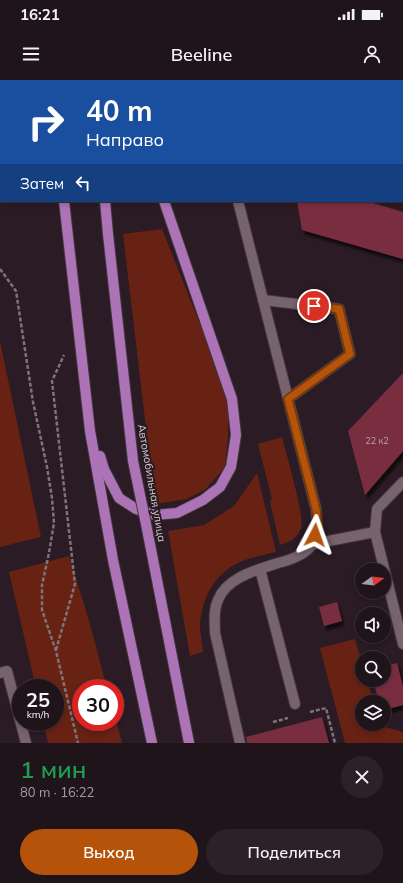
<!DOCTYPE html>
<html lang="ru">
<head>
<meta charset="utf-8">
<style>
	:root { --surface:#20141b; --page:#2d2128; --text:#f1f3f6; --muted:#a29ea3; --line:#3d333a; --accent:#b45309 }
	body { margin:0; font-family:Mulish,sans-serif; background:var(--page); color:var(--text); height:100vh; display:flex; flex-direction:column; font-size:15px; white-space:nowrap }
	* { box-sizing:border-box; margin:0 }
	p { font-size:13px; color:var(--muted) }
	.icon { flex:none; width:22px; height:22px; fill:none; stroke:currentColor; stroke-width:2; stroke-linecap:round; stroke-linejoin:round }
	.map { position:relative; height:663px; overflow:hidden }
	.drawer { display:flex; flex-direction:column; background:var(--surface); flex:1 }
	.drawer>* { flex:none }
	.banner { position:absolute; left:0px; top:0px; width:403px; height:122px; box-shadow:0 2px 6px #0003,0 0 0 1px var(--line); background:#1a4fa0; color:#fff; overflow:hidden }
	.needle { width:26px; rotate:75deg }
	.fabs { position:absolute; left:355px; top:483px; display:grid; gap:8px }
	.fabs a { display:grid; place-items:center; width:36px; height:36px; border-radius:50%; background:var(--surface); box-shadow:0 2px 6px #0003,0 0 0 1px var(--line); font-size:20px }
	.speed { position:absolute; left:12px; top:599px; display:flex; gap:8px; font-size:20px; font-weight:700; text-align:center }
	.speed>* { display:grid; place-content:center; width:52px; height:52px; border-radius:50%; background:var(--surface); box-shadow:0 2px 6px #0003,0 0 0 1px var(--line); line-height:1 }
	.speed small { font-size:10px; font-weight:400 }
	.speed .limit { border:6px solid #d22; background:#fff; color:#111 }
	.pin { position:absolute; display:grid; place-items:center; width:34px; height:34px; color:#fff; margin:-17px; border:2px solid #fff; border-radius:50%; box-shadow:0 1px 4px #0007 }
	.me { position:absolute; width:44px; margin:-22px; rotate:4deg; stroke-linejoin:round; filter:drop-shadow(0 0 3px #0008) }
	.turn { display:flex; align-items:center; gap:14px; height:84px; padding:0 20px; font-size:18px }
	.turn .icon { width:52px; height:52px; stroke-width:2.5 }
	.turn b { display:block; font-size:28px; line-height:34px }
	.then { display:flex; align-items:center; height:38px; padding:0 20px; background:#0003; gap:8px; font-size:15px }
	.round { display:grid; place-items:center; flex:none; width:42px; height:42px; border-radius:21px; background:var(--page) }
	.overview { display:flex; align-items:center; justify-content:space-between; height:68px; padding:0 20px }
	h1 { font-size:24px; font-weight:600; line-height:30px; color:#1e9e55 }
	.cta { display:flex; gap:8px; margin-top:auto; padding:8px 20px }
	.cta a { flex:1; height:46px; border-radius:24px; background:var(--accent); color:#fff; font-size:16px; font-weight:600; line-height:46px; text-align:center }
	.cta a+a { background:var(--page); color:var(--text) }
	.status { display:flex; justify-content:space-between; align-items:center; height:28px; padding:0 20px; background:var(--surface); direction:ltr }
	.status svg { height:11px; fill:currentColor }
	header { display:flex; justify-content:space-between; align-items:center; height:52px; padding:0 20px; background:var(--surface); font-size:18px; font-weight:600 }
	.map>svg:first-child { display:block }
</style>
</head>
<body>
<div class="status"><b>16:21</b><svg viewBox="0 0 49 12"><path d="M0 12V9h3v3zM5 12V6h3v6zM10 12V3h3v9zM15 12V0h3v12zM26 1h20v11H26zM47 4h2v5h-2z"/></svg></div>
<header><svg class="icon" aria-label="menu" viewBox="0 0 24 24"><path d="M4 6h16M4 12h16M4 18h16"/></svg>Beeline<svg class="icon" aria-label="person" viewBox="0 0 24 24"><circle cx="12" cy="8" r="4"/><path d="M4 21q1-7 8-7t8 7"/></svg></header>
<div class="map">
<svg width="403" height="663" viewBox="0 0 403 663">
	<defs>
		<filter id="shadow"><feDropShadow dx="2.5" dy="4.5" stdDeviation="1" flood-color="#0009"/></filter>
	</defs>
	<rect width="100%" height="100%" fill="#2a1b24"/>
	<g fill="#672213">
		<polygon points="162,149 200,244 228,320 228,358 225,387 206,409 187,419 155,424 123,154"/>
		<polygon points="0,261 41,457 0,467"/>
		<path d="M 282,357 C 286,373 305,437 301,448 C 297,458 290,462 280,465 L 270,422 L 272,419 L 258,364 Z"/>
		<path d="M 257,393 L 276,472 C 264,475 251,477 240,482 C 215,493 200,520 200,548 C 201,556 202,564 203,572 L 190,576 L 168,451 L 204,445 L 234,426 Z"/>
		<polygon points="69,476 88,537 107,608 81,608 81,642 115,642 115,636 122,663 48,663 43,642 55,642 55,608 36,608 9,492"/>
		<polygon points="355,559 362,583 362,600 367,600 374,622 362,622 362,644 380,644 381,646 403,652 403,663 345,663 320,568"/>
	</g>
	<g fill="#792e40" filter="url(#shadow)">
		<polygon points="297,121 366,121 403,132 403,179 302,150"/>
		<polygon points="403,293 403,371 365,415 348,351"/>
		<polygon points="337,522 342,541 324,546 319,527"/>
		<polygon points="397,583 403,607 403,625 384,630 384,622 379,622 373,600 384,600 384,586"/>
		<polygon points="322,637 329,663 247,663 246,657"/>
	</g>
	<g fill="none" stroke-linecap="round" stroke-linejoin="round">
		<g stroke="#42363d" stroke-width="12">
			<g id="minor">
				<polyline points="187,0 187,1"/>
				<polyline points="402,108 403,109"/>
				<path d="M 238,121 L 316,429 C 317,439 319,456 312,465 C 304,475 291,480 278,483 C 257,490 227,497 218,520 C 213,530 215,542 215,553 L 240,663"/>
				<polyline points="263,220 339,229 350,274 288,319"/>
				<polyline points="375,452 403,564"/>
				<polyline points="313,464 375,452 377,429 403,402"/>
				<polyline points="260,489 295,624"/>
				<polyline points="0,593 7,591 26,663"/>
			</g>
		</g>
		<g stroke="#42363d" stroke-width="12">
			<g id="major">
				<polyline points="53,0 53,1"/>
				<polyline points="97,0 97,1"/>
				<polyline points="144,0 144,1"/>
				<polyline points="64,121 90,351 113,480 152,663"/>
				<polyline points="100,376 104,389 119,418 136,429 155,435 177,433 203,420 220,407 231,387 236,355 232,319 164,121"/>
				<polyline points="146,444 189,663"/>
			</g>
		</g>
		<g stroke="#80737b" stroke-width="2.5" stroke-dasharray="4 2" stroke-linecap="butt">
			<polyline points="0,189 16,211 33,322 47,387 52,418 54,443 49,473 42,505 42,530 56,571 78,663"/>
			<polyline points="56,570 75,504 52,301 64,275"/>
			<polyline points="310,632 326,628 335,663"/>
			<polyline points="273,642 288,638"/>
		</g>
		<use href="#minor" stroke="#76636d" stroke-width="10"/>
		<use href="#major" stroke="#ad73b7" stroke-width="10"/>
		<g stroke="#42363d" stroke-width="12" stroke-linecap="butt">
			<polyline id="major-bridge" points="105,121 108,154 133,381 146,444"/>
		</g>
		<use href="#major-bridge" stroke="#ad73b7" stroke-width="10"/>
	</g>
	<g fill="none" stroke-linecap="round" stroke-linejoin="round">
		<g stroke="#753606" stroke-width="10">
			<polyline id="route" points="314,226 339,229 350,274 288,319 316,429 318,446 315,455"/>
		</g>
		<use href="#route" stroke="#b45309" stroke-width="7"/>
	</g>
	<g text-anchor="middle" stroke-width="4" stroke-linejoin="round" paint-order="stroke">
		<g font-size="9" fill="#c0a5ae">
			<text x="377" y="364">22 к2</text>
		</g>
		<g font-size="11" fill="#d8cdd3" stroke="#2a1b24">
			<text transform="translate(152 403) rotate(80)" y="4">Автомобильная улица</text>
		</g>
	</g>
</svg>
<div class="fabs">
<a><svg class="needle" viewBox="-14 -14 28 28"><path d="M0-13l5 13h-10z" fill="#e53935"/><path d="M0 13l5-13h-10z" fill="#a29ea3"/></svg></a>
<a><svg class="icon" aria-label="sound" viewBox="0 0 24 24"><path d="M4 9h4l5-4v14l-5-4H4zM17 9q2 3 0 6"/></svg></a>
<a><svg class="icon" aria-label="search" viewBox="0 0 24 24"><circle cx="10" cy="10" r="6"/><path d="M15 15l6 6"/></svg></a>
<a><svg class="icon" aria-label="layers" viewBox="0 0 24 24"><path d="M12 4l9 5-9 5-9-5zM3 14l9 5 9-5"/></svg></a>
</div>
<div class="speed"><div>25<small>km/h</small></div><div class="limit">30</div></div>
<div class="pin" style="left:314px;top:226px;background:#d93025"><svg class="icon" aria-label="arrive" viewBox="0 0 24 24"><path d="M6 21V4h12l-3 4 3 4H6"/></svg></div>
<svg class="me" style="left:315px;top:455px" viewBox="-20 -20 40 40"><path d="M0-17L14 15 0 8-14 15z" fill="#b45309" stroke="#fff" stroke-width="4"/></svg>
<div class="banner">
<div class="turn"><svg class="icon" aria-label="right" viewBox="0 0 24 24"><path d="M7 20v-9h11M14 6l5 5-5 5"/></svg><div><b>40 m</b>Направо</div></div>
<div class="then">Затем<svg class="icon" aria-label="left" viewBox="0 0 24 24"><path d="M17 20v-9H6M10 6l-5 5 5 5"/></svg></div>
</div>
</div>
<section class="drawer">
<div class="overview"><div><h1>1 мин</h1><p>80 m · 16:22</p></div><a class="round"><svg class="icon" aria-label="close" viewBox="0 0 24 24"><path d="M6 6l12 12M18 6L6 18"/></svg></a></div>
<div class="cta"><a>Выход</a><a>Поделиться</a></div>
</section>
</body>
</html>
